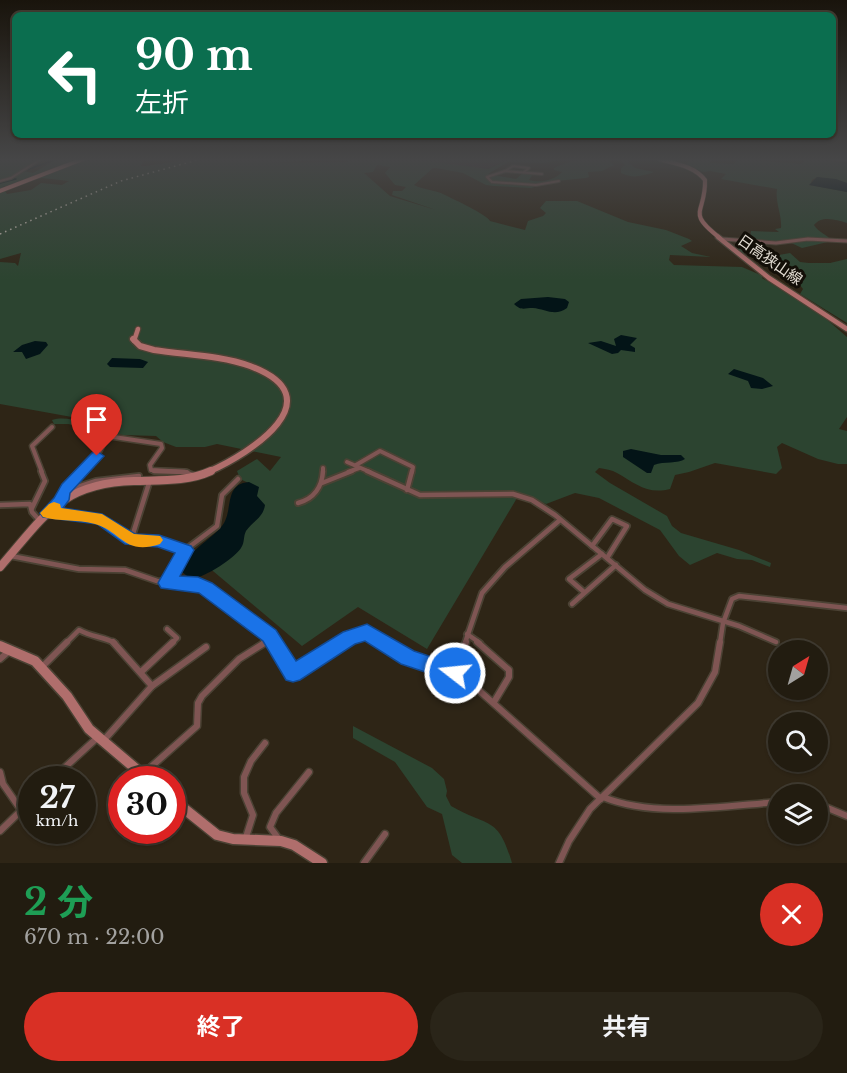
<!DOCTYPE html>
<html lang="ja">
<head>
<meta charset="utf-8">
<style>
	:root { --surface:#221c10; --page:#2a2519; --text:#f1f3f6; --muted:#a2a19f; --line:#3f3a30; --accent:#d93025 }
	body { margin:0; font-family:"Libre Baskerville","Noto Sans JP",serif; background:var(--page); color:var(--text); height:100vh; display:flex; flex-direction:column; font-size:22px; white-space:nowrap }
	* { box-sizing:border-box; margin:0 }
	p { font-size:20px; color:var(--muted) }
	.icon { flex:none; width:33px; height:33px; fill:none; stroke:currentColor; stroke-width:2; stroke-linecap:round; stroke-linejoin:round }
	.map { position:relative; height:863px; overflow:hidden }
	.sheet { display:flex; flex-direction:column; background:var(--surface); flex:1 }
	.sheet>* { flex:none }
	.guide { position:absolute; left:12px; top:12px; width:824px; height:126px; border-radius:9px; box-shadow:0 2px 4px #0004,0 0 0 2px var(--line); background:#0b6e4f; color:#fff; overflow:hidden }
	.needle { width:39px; rotate:37deg }
	.tools { position:absolute; left:768px; top:640px; display:grid; gap:12px }
	.tools a { display:grid; place-items:center; width:60px; height:60px; border-radius:50%; background:var(--surface); box-shadow:0 2px 4px #0004,0 0 0 2px var(--line); font-size:30px }
	.speed { position:absolute; left:18px; top:766px; display:flex; gap:12px; font-size:30px; font-weight:700; text-align:center }
	.speed>* { display:grid; place-content:center; width:78px; height:78px; border-radius:50%; background:var(--surface); box-shadow:0 2px 4px #0004,0 0 0 2px var(--line); line-height:1 }
	.speed small { font-size:15px; font-weight:400 }
	.speed .limit { border:9px solid #d22; background:#fff; color:#111 }
	.pin { position:absolute; display:grid; place-items:center; width:51px; height:51px; color:#fff; margin:-62px -26px; border-radius:50% 50% 50% 0; rotate:-45deg; box-shadow:0 0 6px #0007 }
	.pin .icon { rotate:45deg }
	.me { position:absolute; width:66px; margin:-33px; rotate:286deg; stroke-linejoin:round; filter:drop-shadow(0 0 4px #0008) }
	.turn { display:flex; align-items:center; gap:21px; height:126px; padding:0 24px; font-size:27px }
	.turn .icon { width:78px; height:78px; stroke-width:2.5 }
	.turn b { display:block; font-size:42px; line-height:51px }
	.round { display:grid; place-items:center; flex:none; width:63px; height:63px; border-radius:32px; background:var(--page) }
	.head { display:flex; align-items:center; justify-content:space-between; height:102px; padding:0 24px }
	h1 { font-size:36px; font-weight:700; line-height:45px; color:#1e9e55 }
	.button { display:flex; gap:12px; margin-top:auto; padding:12px 24px }
	.button a { flex:1; height:69px; border-radius:36px; background:var(--accent); color:#fff; font-size:24px; font-weight:700; line-height:69px; text-align:center }
	.button a+a { background:var(--page); color:var(--text) }
	.map>svg:first-child { display:block }
</style>
</head>
<body>
<div class="map">
<svg width="847" height="863" viewBox="0 0 847 863">
	<rect width="100%" height="100%" fill="#2e2516"/>
	<polygon fill="#392831" points="379,159 509,159 485,170"/>
	<g fill="#2c4430" fill-rule="evenodd">
		<path d="M 0,159 L 42,159 L 24,171 L 33,173 L 57,159 L 135,159 L 143,162 L 141,166 L 146,166 L 194,159 L 331,159 L 271,163 L 350,162 L 345,159 L 427,161 L 488,169 L 510,159 L 567,159 L 543,163 L 508,162 L 488,174 L 516,179 L 523,173 L 533,174 L 529,180 C 539,183 554,181 562,172 L 554,170 L 554,168 C 578,155 608,159 634,159 L 628,162 L 635,168 L 654,172 C 642,176 633,179 621,173 L 621,168 L 625,165 C 621,160 615,158 609,161 L 614,165 L 602,171 L 588,172 L 589,177 L 586,178 L 556,181 L 531,188 L 494,186 L 486,185 L 463,173 L 436,168 L 433,168 L 414,185 C 424,190 436,190 445,195 C 455,200 486,214 490,221 L 525,230 L 528,221 L 543,216 L 546,213 L 540,208 L 546,201 L 577,201 L 628,222 L 666,230 L 689,239 L 692,241 L 681,246 L 692,253 L 711,257 L 670,255 L 669,260 L 674,265 L 742,267 L 763,276 L 762,278 L 816,310 L 847,337 L 847,417 L 839,429 L 847,431 L 847,464 L 838,464 L 818,459 L 782,443 L 777,447 L 782,468 L 776,474 L 715,463 L 689,472 L 675,475 L 670,489 C 647,495 635,483 617,473 C 612,470 605,469 599,468 L 595,472 L 610,483 L 667,516 L 672,526 L 681,533 L 739,550 L 771,563 L 770,567 L 752,560 L 737,559 L 717,553 L 690,565 L 679,556 L 660,530 L 599,498 L 575,493 L 546,504 L 520,493 L 427,649 L 358,607 L 302,646 L 207,566 L 257,487 L 240,479 L 237,471 L 257,459 L 270,471 L 281,457 L 217,444 L 205,447 L 176,447 L 163,442 L 156,436 L 123,435 L 68,424 L 54,424 L 52,420 C 74,413 94,433 116,425 L 0,404 L 0,262 L 15,263 L 18,266 L 21,253 L 0,259 ZM 377,165 L 390,167 L 385,173 L 395,185 L 406,187 L 402,191 L 393,191 L 392,195 L 436,210 L 390,196 L 364,173 L 373,172 ZM 42,178 L 69,181 L 62,185 L 41,183 L 31,190 L 7,194 L 2,187 Z"/>
		<path d="M 691,159 L 713,159 L 709,163 L 734,164 L 738,159 L 801,164 L 806,159 L 819,159 L 847,164 L 847,183 L 817,177 L 812,180 L 810,185 L 847,192 L 847,223 C 836,220 822,215 814,225 C 819,233 827,234 832,241 L 802,248 L 787,241 L 758,241 L 750,237 L 751,231 L 779,232 L 775,229 L 781,228 C 782,214 775,203 777,189 L 721,179 L 726,174 L 710,171 L 703,172 L 686,164 Z"/>
		<path d="M 736,241 L 753,243 L 773,256 L 790,253 L 800,262 L 809,263 L 830,263 L 847,259 L 847,323 L 800,294 L 803,289 C 796,280 790,276 780,270 C 764,260 762,251 740,253 Z"/>
		<path d="M 353,726 L 432,768 L 444,779 L 447,791 L 446,796 L 451,806 C 489,828 498,815 512,863 L 462,863 L 452,855 L 442,814 L 427,807 L 395,762 L 353,738 Z"/>
	</g>
	<g fill="#031417">
		<polygon points="817,177 836,179 847,183 847,192 809,185"/>
		<path d="M 548,297 L 565,299 L 569,302 L 567,308 C 555,317 545,309 533,308 C 524,308 521,311 514,304 L 521,299 Z"/>
		<polygon points="621,335 637,338 630,345 635,348 635,352 621,350 618,353 612,354 588,343 601,341 616,346 614,339"/>
		<polygon points="35,341 46,342 48,345 40,354 26,359 22,352 13,352 22,345"/>
		<polygon points="112,358 140,359 148,362 143,368 110,367 107,364"/>
		<polygon points="734,369 763,378 773,386 762,389 751,388 748,381 728,374"/>
		<path d="M 631,449 L 661,455 L 681,455 L 685,459 C 678,464 664,461 654,465 L 651,473 L 647,473 L 623,457 L 623,451 Z"/>
		<path d="M 249,482 L 259,487 L 257,496 L 265,505 C 263,518 253,521 246,531 C 243,537 245,542 241,548 C 236,557 204,578 194,578 C 189,578 186,575 182,572 C 185,552 211,540 222,526 C 234,511 223,484 249,482 Z"/>
	</g>
	<g fill="none" stroke-linecap="round" stroke-linejoin="round">
		<g stroke="#031417" stroke-width="1.5">
			<polyline points="21,172 54,160"/>
			<polyline points="0,183 16,179 13,179 14,177"/>
		</g>
		<g stroke="#4b4234" stroke-width="4">
			<g id="street-far4">
				<polyline points="830,159 847,160"/>
				<polyline points="505,171 513,166 529,168 524,172"/>
				<polyline points="542,174 505,171 487,177 492,182 536,185 559,181"/>
				<polyline points="0,181 11,178 41,159"/>
			</g>
		</g>
		<g stroke="#4b4234" stroke-width="5">
			<polyline id="street-far3" points="722,239 776,243 808,239 847,241"/>
		</g>
		<g stroke="#4b4234" stroke-width="7">
			<g id="street-far2">
				<polyline points="347,462 370,472"/>
				<polyline points="356,465 380,451 413,467 412,472"/>
				<polyline points="42,472 32,446 52,427"/>
				<polyline points="81,472 97,456 107,436 161,444 162,448 150,465 151,470 187,472"/>
				<polyline points="323,472 323,468"/>
				<polyline points="348,472 359,468"/>
			</g>
		</g>
		<g stroke="#4b4234" stroke-width="8">
			<g id="street-far1">
				<polyline points="154,471 185,472 195,476"/>
				<polyline points="367,471 420,495 513,494 532,500 555,515 645,590 668,604 739,626 776,642"/>
				<polyline points="322,483 352,471"/>
				<polyline points="407,490 412,471"/>
				<polyline points="63,492 83,471"/>
				<polyline points="62,500 63,492 96,481 139,476"/>
				<path d="M 298,503 C 314,499 322,487 323,471"/>
				<polyline points="0,505 30,504 32,512 40,521"/>
				<polyline points="32,508 45,481 41,471"/>
				<polyline points="49,513 102,519 131,540 159,541 185,550 167,583"/>
				<polyline points="131,540 150,480"/>
				<polyline points="592,546 612,519 627,526 607,558"/>
				<polyline points="185,550 217,526 222,495 238,479"/>
				<polyline points="11,556 79,569 125,570 157,581 198,584 270,636 274,643"/>
				<polyline points="584,592 569,579 602,554"/>
				<polyline points="572,604 616,565"/>
				<polyline points="167,629 177,638 172,643"/>
				<polyline points="467,634 480,643"/>
				<path d="M 66,643 L 79,630 C 92,637 104,637 115,643"/>
				<polyline points="263,643 271,638"/>
				<polyline points="341,643 367,632 385,643"/>
				<polyline points="465,643 482,593 505,567 560,520"/>
				<polyline points="720,643 723,623 732,599 739,596 847,608"/>
			</g>
		</g>
		<g stroke="#4b4234" stroke-width="9">
			<g id="street">
				<polyline points="273,642 293,674 343,642"/>
				<polyline points="382,642 408,658 465,678 601,799"/>
				<polyline points="477,642 509,670 509,677 494,702"/>
				<polyline points="0,659 8,652"/>
				<polyline points="42,667 67,642"/>
				<polyline points="141,672 173,642"/>
				<polyline points="455,673 466,642"/>
				<polyline points="152,686 206,647"/>
				<polyline points="104,740 152,686 113,642"/>
				<polyline points="0,772 3,784 21,810"/>
				<polyline points="143,774 197,726 198,703 202,696 239,659 266,642"/>
				<polyline points="51,780 97,738"/>
				<path d="M 603,797 C 654,818 724,806 778,802"/>
				<polyline points="818,804 847,816"/>
				<polyline points="0,831 32,800"/>
				<polyline points="246,837 253,815 244,793 244,777 251,761 265,743"/>
				<polyline points="278,838 270,827 276,813 309,772"/>
				<polyline points="364,863 385,834"/>
				<polyline points="559,863 569,841 590,809 698,703 715,672 720,642"/>
			</g>
		</g>
		<g stroke="#4b4234" stroke-width="5">
			<path id="secondary-far4" d="M 659,159 C 676,164 694,166 705,180 C 706,214 685,211 720,238"/>
		</g>
		<g stroke="#4b4234" stroke-width="7">
			<g id="secondary-far3">
				<polyline points="718,237 769,278 847,329"/>
				<polyline points="134,341 138,329"/>
			</g>
		</g>
		<g stroke="#4b4234" stroke-width="9">
			<path id="secondary-far2" d="M 133,339 L 140,346 L 154,350 C 185,355 220,355 250,366 C 336,398 251,453 208,472"/>
		</g>
		<g stroke="#4b4234" stroke-width="10">
			<path id="secondary-far1" d="M 0,567 C 44,517 60,483 134,481 C 160,480 187,482 211,471"/>
		</g>
		<g stroke="#4b4234" stroke-width="13">
			<g id="secondary">
				<polyline points="0,646 35,661 67,696 89,729 149,780"/>
				<polyline points="172,799 217,835 233,839 281,841 294,845 322,863"/>
			</g>
		</g>
		<g stroke="#4b4234" stroke-width="5">
			<polyline id="primary" points="0,191 83,159"/>
		</g>
		<use href="#street-far4" stroke="#7f5553" stroke-width="2"/>
		<use href="#street-far3" stroke="#7f5553" stroke-width="3"/>
		<use href="#street-far2" stroke="#7f5553" stroke-width="4"/>
		<use href="#street-far1" stroke="#7f5553" stroke-width="4.5"/>
		<use href="#street" stroke="#7f5553" stroke-width="6"/>
		<use href="#secondary-far4" stroke="#b06e6c" stroke-width="4"/>
		<use href="#secondary-far3" stroke="#b06e6c" stroke-width="4.5"/>
		<use href="#secondary-far2" stroke="#b06e6c" stroke-width="6"/>
		<use href="#secondary-far1" stroke="#b06e6c" stroke-width="8"/>
		<use href="#secondary" stroke="#b06e6c" stroke-width="10"/>
		<use href="#primary" stroke="#d6817e" stroke-width="4"/>
		<polyline stroke="#c9c2b7" stroke-width="1.5" stroke-dasharray="1.5 4" stroke-linecap="butt" points="0,234 121,181 201,159"/>
	</g>
	<linearGradient id="sky" x2="0" y2="1"><stop stop-color="#19140c"/><stop offset="0.57" stop-color="#464647"/><stop offset="1" stop-color="#464647" stop-opacity="0"/></linearGradient>
	<rect width="847" height="280" fill="url(#sky)"/>
	<polygon fill="#1a73e8" stroke="#114b97" stroke-width="1.5" points="97,451 104,456 70,493 69,500 63,508 102,514 135,534 159,535 191,546 194,550 180,576 198,577 212,583 276,630 296,661 343,632 367,624 414,651 462,667 465,673 462,680 455,682 401,664 365,641 355,644 300,680 293,682 286,680 263,641 199,593 161,588 158,583 175,553 158,547 125,544 97,524 43,517 40,513 54,498 62,484 92,453"/>
	<path fill="#f59e0b" d="M 54,502 L 60,504 L 61,508 L 102,514 L 134,534 L 160,536 L 163,540 L 160,544 C 124,556 121,531 95,524 C 78,519 59,522 43,517 L 40,513 L 49,504 Z"/>
	<g text-anchor="middle" stroke-width="6" stroke-linejoin="round" paint-order="stroke">
		<g font-size="15" fill="#e3ddd3" stroke="#130f08">
			<text transform="translate(770 260) rotate(35)" y="5">日高狭山線</text>
		</g>
	</g>
</svg>
<div class="tools">
<a><svg class="needle" viewBox="-14 -14 28 28"><path d="M0-13l5 13h-10z" fill="#e53935"/><path d="M0 13l5-13h-10z" fill="#a2a19f"/></svg></a>
<a><svg class="icon" aria-label="search" viewBox="0 0 24 24"><circle cx="10" cy="10" r="6"/><path d="M15 15l6 6"/></svg></a>
<a><svg class="icon" aria-label="layers" viewBox="0 0 24 24"><path d="M12 4l9 5-9 5-9-5zM3 14l9 5 9-5"/></svg></a>
</div>
<div class="speed"><div>27<small>km/h</small></div><div class="limit">30</div></div>
<div class="pin" style="left:97px;top:456px;background:#d93025"><svg class="icon" aria-label="arrive" viewBox="0 0 24 24"><path d="M6 21V4h12l-3 4 3 4H6"/></svg></div>
<svg class="me" style="left:455px;top:673px" viewBox="-20 -20 40 40"><circle r="17" fill="#1a73e8" stroke="#fff" stroke-width="3"/><path d="M0-11L8 9 0 5-8 9z" fill="#fff"/></svg>
<div class="guide">
<div class="turn"><svg class="icon" aria-label="left" viewBox="0 0 24 24"><path d="M17 20v-9H6M10 6l-5 5 5 5"/></svg><div><b>90 m</b>左折</div></div>
</div>
</div>
<section class="sheet">
<div class="head"><div><h1>2 分</h1><p>670 m · 22:00</p></div><a class="round" style="background:#d93025;color:#fff"><svg class="icon" aria-label="close" viewBox="0 0 24 24"><path d="M6 6l12 12M18 6L6 18"/></svg></a></div>
<div class="button"><a>終了</a><a>共有</a></div>
</section>
</body>
</html>
